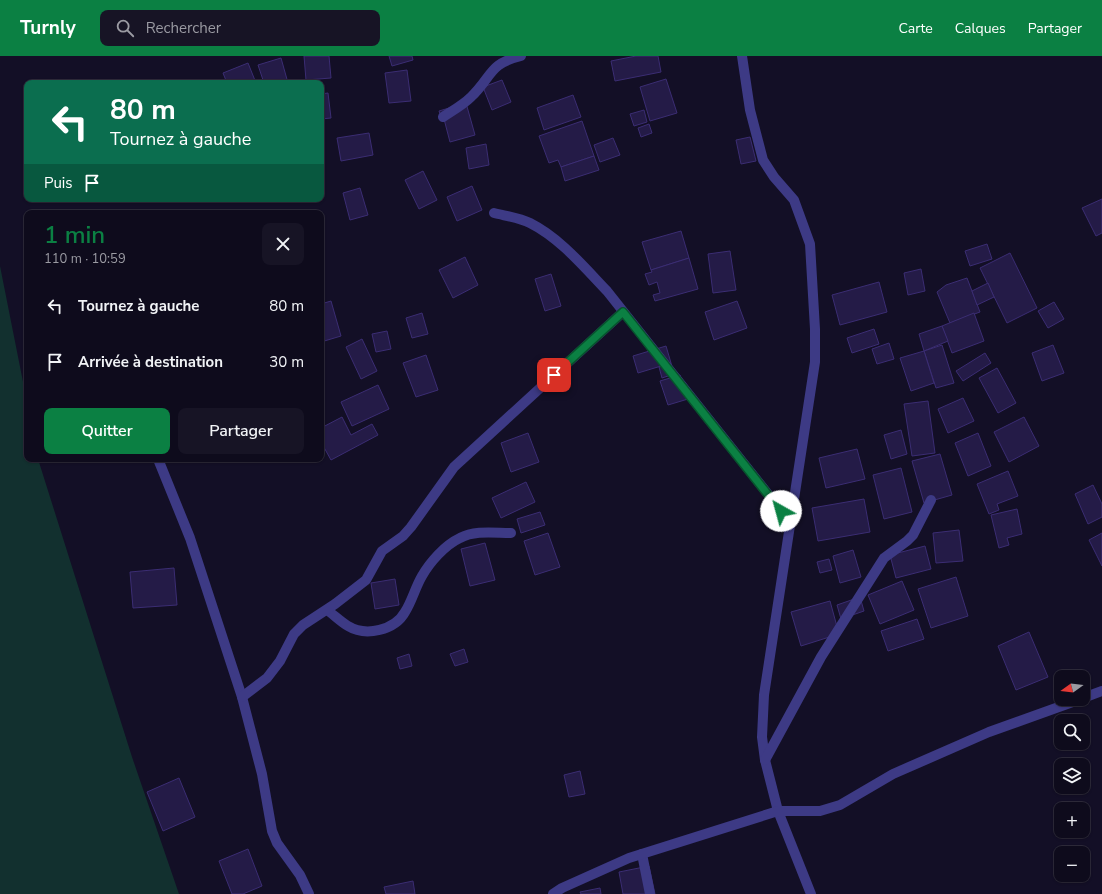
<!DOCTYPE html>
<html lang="fr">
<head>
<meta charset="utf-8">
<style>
	:root { --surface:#0e0b1c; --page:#171425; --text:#f1f3f6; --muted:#9b9ba3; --line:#2e2b3b; --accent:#0b8043 }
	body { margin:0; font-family:"Nunito Sans",sans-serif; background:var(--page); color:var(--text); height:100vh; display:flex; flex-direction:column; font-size:15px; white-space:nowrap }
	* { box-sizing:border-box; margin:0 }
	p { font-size:13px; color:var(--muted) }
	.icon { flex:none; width:22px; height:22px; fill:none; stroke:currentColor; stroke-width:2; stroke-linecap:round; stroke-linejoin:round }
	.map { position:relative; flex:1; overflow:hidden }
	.drawer { position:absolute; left:24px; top:154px; width:300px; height:252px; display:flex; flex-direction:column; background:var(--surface); border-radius:8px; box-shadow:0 1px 3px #0004,0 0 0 1px var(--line) }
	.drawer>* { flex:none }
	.hud { position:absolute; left:24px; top:24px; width:300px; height:122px; border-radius:8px; box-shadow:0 1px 3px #0004,0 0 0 1px var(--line); background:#0b6e4f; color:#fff; overflow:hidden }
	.needle { width:26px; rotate:255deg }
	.fabs { position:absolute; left:1054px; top:614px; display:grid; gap:8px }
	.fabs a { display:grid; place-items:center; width:36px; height:36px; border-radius:8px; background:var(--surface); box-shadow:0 1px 3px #0004,0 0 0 1px var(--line); font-size:20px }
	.pin { position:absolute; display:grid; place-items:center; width:34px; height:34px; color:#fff; margin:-17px; border-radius:8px; box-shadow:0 2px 6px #0006 }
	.me { position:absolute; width:44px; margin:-22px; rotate:322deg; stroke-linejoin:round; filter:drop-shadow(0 0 3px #0008) }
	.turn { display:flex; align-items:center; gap:14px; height:84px; padding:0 20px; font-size:18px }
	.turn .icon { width:52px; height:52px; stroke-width:2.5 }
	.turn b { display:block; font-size:28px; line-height:34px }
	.then { display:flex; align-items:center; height:38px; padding:0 20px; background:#0003; gap:8px; font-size:15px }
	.round { display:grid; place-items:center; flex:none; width:42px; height:42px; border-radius:8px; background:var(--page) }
	.headline { display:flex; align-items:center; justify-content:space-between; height:68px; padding:0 20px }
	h1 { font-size:24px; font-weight:600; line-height:30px; color:var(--accent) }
	.action { display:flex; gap:8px; margin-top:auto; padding:8px 20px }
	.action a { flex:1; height:46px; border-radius:8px; background:var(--accent); color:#fff; font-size:16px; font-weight:600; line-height:46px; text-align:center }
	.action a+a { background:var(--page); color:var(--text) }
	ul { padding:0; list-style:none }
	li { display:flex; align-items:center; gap:12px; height:56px; padding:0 20px }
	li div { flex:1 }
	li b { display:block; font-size:15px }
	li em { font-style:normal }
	header { display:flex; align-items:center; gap:24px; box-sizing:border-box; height:56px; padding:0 20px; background:var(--accent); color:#fff }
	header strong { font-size:19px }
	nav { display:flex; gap:22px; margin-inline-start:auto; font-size:14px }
	.search { width:280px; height:36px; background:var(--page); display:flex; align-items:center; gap:10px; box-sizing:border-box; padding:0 14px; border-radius:8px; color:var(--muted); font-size:15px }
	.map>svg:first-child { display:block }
</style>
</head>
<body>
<header>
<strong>Turnly</strong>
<div class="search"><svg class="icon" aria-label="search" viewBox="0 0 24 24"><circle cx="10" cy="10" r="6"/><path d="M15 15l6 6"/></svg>Rechercher</div>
<nav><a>Carte</a><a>Calques</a><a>Partager</a></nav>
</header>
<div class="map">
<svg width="1102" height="838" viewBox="0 0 1102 838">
	<rect width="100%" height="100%" fill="#130f26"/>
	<polygon fill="#12302f" points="0,210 27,346 27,403 38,403 132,701 179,838 0,838"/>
	<g fill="#241b47" stroke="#3b2d73">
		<polygon points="304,0 329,0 331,22 306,24"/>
		<polygon points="389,0 412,0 413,4 392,10"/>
		<polygon points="636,0 658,0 661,16 615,25 611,5"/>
		<polygon points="281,2 288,27 264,27 258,9"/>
		<polygon points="248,7 256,27 227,27 223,17"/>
		<polygon points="407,14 411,45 389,47 385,17"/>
		<polygon points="666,23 677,57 650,65 640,31"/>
		<polygon points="502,24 511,46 492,54 483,31"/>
		<polygon points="328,37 331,62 321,63 321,38"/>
		<polygon points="573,39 581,61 544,74 537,52"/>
		<polygon points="466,47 475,79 450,86 444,63 442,64 439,55"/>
		<polygon points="644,54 647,66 634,70 630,58"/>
		<polygon points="582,65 594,100 561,111 558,104 549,107 539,80"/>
		<polygon points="649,68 652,77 641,81 638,72"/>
		<polygon points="369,77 373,99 341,105 337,82"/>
		<polygon points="750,81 756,105 741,108 736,84"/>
		<polygon points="613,82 620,99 600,106 594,89"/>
		<polygon points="486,88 489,109 469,113 466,92"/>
		<polygon points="594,100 599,114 565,125 561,111"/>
		<polygon points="423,115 437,144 419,153 405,124"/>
		<polygon points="472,130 482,154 457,165 447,141"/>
		<polygon points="360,132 368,159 350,164 343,137"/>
		<polygon points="1102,143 1102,177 1096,180 1082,152"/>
		<polygon points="681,175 689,202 651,214 642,186"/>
		<polygon points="987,188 992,203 970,210 965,195"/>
		<polygon points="730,195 736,234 713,237 708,198"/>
		<polygon points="1010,197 1037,252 1007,267 980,212"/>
		<polygon points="465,201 478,229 453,242 439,214"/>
		<polygon points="689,202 698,233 655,245 653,239 660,237 657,226 649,229 645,218 652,216 651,214"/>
		<polygon points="921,213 925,235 908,239 904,217"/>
		<polygon points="551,218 561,250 545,255 535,223"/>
		<polygon points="967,222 980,256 950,267 937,236 946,229"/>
		<polygon points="879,226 887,256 840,269 832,239"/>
		<polygon points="988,227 994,241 977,249 972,235"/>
		<polygon points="331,245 341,280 321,286 321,248"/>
		<polygon points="737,245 747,272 714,284 705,256"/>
		<polygon points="1054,246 1064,263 1048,272 1038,255"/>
		<polygon points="422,257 428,278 412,282 406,262"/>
		<polygon points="974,257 984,285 952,297 942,270"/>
		<polygon points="942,270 948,285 924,295 919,278"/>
		<polygon points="874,273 879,288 852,297 847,282"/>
		<polygon points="387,275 391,293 376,296 372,278"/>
		<polygon points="362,283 377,315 361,323 346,291"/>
		<polygon points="889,287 894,303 877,308 872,293"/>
		<polygon points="942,289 954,327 936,332 924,295"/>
		<polygon points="1053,289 1064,317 1042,325 1032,297"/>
		<polygon points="666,290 671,307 638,317 633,300"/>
		<polygon points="924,295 934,327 911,335 900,302"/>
		<polygon points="985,297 991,307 963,325 956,315"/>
		<polygon points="426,299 438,334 416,341 403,307"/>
		<polygon points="671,307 674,318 662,322 659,311"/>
		<polygon points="997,312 1016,347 998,357 979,322"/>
		<polygon points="680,319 688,343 668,349 660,325"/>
		<polygon points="378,329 389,353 352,370 341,346"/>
		<polygon points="963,342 974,365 948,377 938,353"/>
		<polygon points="928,345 935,397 912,400 904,348"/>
		<polygon points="342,361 351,379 372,368 378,379 331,404 321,386 321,372"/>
		<polygon points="1024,361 1039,390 1009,406 994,376"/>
		<polygon points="901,374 907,398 891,403 884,379"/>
		<polygon points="528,377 539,406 511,416 501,387"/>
		<polygon points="978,377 991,410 968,420 955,387"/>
		<polygon points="857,393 865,423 826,432 819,402"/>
		<polygon points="940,398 952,439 924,447 912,405"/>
		<polygon points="901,412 912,456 884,463 873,419"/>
		<polygon points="1008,415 1018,440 997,448 999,454 989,458 977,428"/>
		<polygon points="526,426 535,446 501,462 492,442"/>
		<polygon points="1093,429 1102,448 1102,461 1088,468 1075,438"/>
		<polygon points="864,443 870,476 818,485 812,452"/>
		<polygon points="1017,453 1022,478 1007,482 1009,489 999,492 991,459"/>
		<polygon points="540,456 545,469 521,477 517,463"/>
		<polygon points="959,474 963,505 936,507 933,477"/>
		<polygon points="548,477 560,511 535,519 524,485"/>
		<polygon points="1102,477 1102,510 1089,484"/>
		<polygon points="485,487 495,524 470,530 461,493"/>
		<polygon points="925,490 931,513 896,522 890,499"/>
		<polygon points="853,494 861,521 840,527 833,500"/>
		<polygon points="829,503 832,514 820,517 817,506"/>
		<polygon points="174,512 177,549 133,552 130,516"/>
		<polygon points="956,521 968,560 931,572 918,533"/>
		<polygon points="395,523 399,549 375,553 371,527"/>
		<polygon points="902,525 914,554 880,568 868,539"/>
		<polygon points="860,541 864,555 841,563 837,549"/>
		<polygon points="830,545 839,578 801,590 791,556"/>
		<polygon points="917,563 924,583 888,595 881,575"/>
		<polygon points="1029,576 1048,621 1016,634 998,590"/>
		<polygon points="464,593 468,606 455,610 450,598"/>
		<polygon points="409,598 412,610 400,613 397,602"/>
		<polygon points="580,715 585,738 569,741 564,719"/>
		<polygon points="179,722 195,761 163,775 147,736"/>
		<polygon points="248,793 262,830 243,838 232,838 219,805"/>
		<polygon points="649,810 655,838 623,838 619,816"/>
		<polygon points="413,825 415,838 386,838 384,831"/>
		<polygon points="600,832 601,838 581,838 580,836"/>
	</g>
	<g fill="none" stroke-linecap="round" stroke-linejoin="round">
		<g stroke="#3d3a85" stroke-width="10">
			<polyline points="742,0 750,54 763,104 774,121 794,144 810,188 815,273 815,306 764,639 762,681 765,704 778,755 811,838"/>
			<path d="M 443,61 C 452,55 463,49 471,41 C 493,20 488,8 521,0"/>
			<path d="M 494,157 C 506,160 520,162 530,167 C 560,182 584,211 607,235 L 791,467"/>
			<polyline points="158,403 190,482 242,641 262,718 272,775 277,787 300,819 309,838"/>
			<path d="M 327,554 C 334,559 341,566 348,570 C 366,581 395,574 405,556 C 412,545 415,532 422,520 C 430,506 445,489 460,482 C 475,474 494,477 511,477"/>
			<polyline points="242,641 267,622 280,605 294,578 303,569 335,548 366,524 382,495 403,480 411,471 454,411 623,256"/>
			<polyline points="1083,642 1102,635"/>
			<polyline points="765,704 821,601 884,502 907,485 913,479 931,444"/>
			<polyline points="642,798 650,838"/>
			<polyline points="553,838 562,832 629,802 778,755 820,755 840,749 893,718 989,676 1081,643"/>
		</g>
	</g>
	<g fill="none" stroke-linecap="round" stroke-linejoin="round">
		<g stroke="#07532c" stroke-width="10">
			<polyline id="route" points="554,319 623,256 781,455"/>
		</g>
		<use href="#route" stroke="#0b8043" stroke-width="7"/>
	</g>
</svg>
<div class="fabs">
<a><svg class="needle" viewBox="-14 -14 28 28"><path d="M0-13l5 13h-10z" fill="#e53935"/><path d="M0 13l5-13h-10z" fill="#9b9ba3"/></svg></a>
<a><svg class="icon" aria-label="search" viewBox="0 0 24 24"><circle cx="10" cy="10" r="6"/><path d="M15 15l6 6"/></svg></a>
<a><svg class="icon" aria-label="layers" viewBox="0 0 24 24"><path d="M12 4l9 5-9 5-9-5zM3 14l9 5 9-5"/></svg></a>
<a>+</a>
<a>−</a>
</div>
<div class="pin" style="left:554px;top:319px;background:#d93025"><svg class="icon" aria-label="arrive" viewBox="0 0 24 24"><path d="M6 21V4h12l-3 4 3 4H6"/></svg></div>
<svg class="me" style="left:781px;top:455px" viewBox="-20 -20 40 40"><circle r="19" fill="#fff"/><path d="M0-13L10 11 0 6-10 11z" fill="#0b8043"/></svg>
<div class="hud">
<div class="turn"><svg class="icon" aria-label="left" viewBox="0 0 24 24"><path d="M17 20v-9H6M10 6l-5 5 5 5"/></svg><div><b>80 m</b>Tournez à gauche</div></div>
<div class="then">Puis<svg class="icon" aria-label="arrive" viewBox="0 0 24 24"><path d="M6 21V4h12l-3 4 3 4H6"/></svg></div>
</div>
<section class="drawer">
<div class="headline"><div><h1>1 min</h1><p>110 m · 10:59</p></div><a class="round"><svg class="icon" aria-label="close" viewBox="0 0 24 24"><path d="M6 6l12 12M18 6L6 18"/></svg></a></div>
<ul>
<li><svg class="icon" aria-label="left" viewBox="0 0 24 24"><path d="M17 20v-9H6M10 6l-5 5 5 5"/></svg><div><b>Tournez à gauche</b></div><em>80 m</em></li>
<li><svg class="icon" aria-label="arrive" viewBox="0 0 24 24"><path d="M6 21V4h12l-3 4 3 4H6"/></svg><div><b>Arrivée à destination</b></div><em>30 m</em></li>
</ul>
<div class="action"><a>Quitter</a><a>Partager</a></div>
</section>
</div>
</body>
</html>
